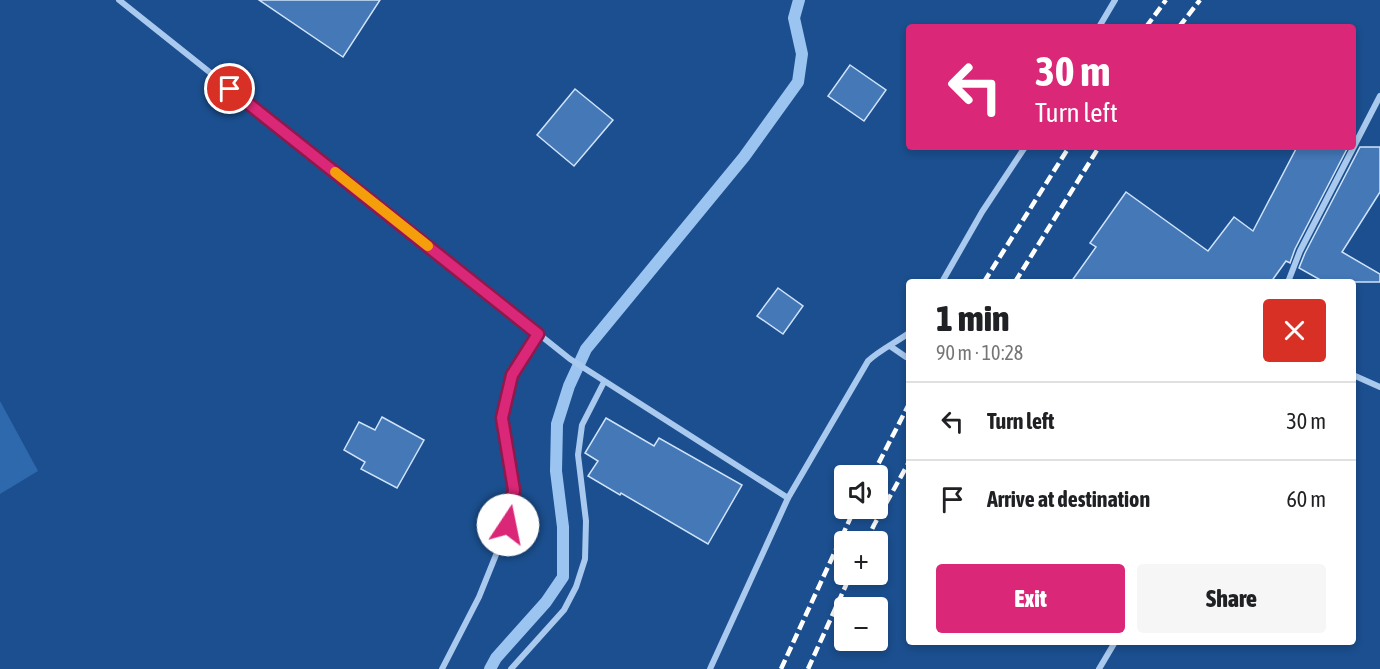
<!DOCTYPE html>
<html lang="en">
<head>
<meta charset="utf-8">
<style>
	:root { --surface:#fff; --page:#f6f6f6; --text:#202124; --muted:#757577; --line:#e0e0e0; --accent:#db2777 }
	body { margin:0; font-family:"Asap Condensed",sans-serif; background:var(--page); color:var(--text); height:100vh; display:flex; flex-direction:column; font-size:22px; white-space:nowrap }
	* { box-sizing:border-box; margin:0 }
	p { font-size:20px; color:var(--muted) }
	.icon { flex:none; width:33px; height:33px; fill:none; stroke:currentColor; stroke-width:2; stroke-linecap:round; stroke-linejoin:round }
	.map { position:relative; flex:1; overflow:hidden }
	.details { position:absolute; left:906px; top:279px; width:450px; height:366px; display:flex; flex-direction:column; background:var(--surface); border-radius:6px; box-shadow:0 3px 9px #0003 }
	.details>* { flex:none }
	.guide { position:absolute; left:906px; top:24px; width:450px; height:126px; border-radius:6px; box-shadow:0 3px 9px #0003; background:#db2777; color:#fff; overflow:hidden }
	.tools { position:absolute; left:834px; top:465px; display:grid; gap:12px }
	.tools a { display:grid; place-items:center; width:54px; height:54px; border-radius:6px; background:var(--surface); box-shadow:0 3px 9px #0003; font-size:30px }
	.pin { position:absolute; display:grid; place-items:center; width:51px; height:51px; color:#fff; margin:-26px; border:3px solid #fff; border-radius:50%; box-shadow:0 2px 6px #0007 }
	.me { position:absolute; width:66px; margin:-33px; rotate:11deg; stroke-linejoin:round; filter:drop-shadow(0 0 4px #0008) }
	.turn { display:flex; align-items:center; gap:21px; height:126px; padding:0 30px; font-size:27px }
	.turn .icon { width:78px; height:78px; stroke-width:2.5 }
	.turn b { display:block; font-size:42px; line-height:51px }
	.round { display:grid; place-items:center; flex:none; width:63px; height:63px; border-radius:6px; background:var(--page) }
	.headline { display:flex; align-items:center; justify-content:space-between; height:102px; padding:0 30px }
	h1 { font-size:36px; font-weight:800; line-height:45px }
	.primary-button { display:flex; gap:12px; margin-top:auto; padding:12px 30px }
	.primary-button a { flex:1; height:69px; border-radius:6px; background:var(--accent); color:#fff; font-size:24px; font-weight:800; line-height:69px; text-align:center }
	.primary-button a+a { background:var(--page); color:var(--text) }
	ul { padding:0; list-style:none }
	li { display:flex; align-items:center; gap:18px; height:78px; padding:0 30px; border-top:2px solid var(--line) }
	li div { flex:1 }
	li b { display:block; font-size:22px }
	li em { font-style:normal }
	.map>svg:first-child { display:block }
</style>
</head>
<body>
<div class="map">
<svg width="1380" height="669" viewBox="0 0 1380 669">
	<rect width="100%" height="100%" fill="#1b4f8f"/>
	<polygon fill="#2e69ad" points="0,401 38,471 0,494"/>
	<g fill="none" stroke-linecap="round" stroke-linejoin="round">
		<polyline stroke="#9cc4f0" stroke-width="12" points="490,669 496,658 546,602 563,577 563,527 556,471 557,424 569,386 586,349 744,157 798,82 802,54 794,18 799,0"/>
	</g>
	<g fill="#4478b7" stroke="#cfe3fa" stroke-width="1.5">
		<polygon points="259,0 380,0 343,57"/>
		<polygon points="850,65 886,90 864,121 828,96"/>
		<polygon points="575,89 613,120 574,166 537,135"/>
		<polygon points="1297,147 1348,147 1295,249 1290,263 1286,261 1271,282 1071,282 1096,247 1090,243 1126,192 1208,251 1234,217 1253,231"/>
		<polygon points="1360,147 1380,147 1380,192 1342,252 1380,274 1380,282 1324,282 1299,268 1305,253"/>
		<polygon points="778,288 803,306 783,334 757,316"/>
		<polygon points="382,417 424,440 397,488 361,469 365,462 344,450 359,422 375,430"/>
		<polygon points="606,418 654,446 659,438 742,485 708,544 621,493 620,495 588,476 598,461 585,453"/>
	</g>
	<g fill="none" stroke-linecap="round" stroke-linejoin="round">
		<g stroke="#a9c9ee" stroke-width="6">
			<polyline points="119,0 570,359 788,498"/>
			<polyline points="1099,27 1115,0"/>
			<polyline points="942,282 982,212 1025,147"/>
			<polyline points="1288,282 1300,251 1380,96"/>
			<polyline points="890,346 906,357"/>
			<polyline points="1353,375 1380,387"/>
			<polyline points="442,669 479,597 508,525 514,490 502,418 512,375 538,334"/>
			<polyline points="511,669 564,610 576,587 585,559 586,521 578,455 582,425 604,382"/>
			<path d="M 710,669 L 788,498 L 868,361 C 880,350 895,343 909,333"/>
			<polyline points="1099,669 1115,642"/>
		</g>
		<g stroke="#fff" stroke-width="4.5" stroke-dasharray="10 4.5" stroke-linecap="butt">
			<polyline points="1146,27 1166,0"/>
			<polyline points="1179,27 1200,0"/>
			<polyline points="984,282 1069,147"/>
			<polyline points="1015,282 1099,147"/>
			<polyline points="872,476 909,404"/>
			<polyline points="866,542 874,525 909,462"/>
			<polyline points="781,669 855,508"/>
			<polyline points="808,669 851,574"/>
		</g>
	</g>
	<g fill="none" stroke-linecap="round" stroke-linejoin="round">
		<g stroke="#8e194d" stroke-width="15">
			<polyline id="route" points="230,89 538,334 512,375 502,418 514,490 508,525"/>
		</g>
		<use href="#route" stroke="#db2777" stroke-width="10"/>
		<polyline stroke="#f59e0b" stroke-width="10" points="335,172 428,246"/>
	</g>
</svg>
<div class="tools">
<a><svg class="icon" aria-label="sound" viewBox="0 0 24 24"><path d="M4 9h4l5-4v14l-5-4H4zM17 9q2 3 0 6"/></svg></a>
<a>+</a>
<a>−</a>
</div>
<div class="pin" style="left:230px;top:89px;background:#d93025"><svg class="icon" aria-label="arrive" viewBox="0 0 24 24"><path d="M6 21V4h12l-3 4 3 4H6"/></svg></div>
<svg class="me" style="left:508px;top:525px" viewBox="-20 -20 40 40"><circle r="19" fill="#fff"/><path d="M0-13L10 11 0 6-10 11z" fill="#db2777"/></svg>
<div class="guide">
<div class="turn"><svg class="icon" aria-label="left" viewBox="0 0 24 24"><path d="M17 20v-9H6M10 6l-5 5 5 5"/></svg><div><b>30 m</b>Turn left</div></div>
</div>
<section class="details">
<div class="headline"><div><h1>1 min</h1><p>90 m · 10:28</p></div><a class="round" style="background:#d93025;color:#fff"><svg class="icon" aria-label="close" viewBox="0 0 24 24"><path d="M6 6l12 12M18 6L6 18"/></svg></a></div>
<ul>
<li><svg class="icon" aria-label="left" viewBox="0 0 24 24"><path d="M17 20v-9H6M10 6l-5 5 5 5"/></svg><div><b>Turn left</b></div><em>30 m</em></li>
<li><svg class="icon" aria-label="arrive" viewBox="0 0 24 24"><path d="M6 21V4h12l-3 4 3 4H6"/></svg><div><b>Arrive at destination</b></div><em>60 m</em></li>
</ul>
<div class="primary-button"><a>Exit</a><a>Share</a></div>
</section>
</div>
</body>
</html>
